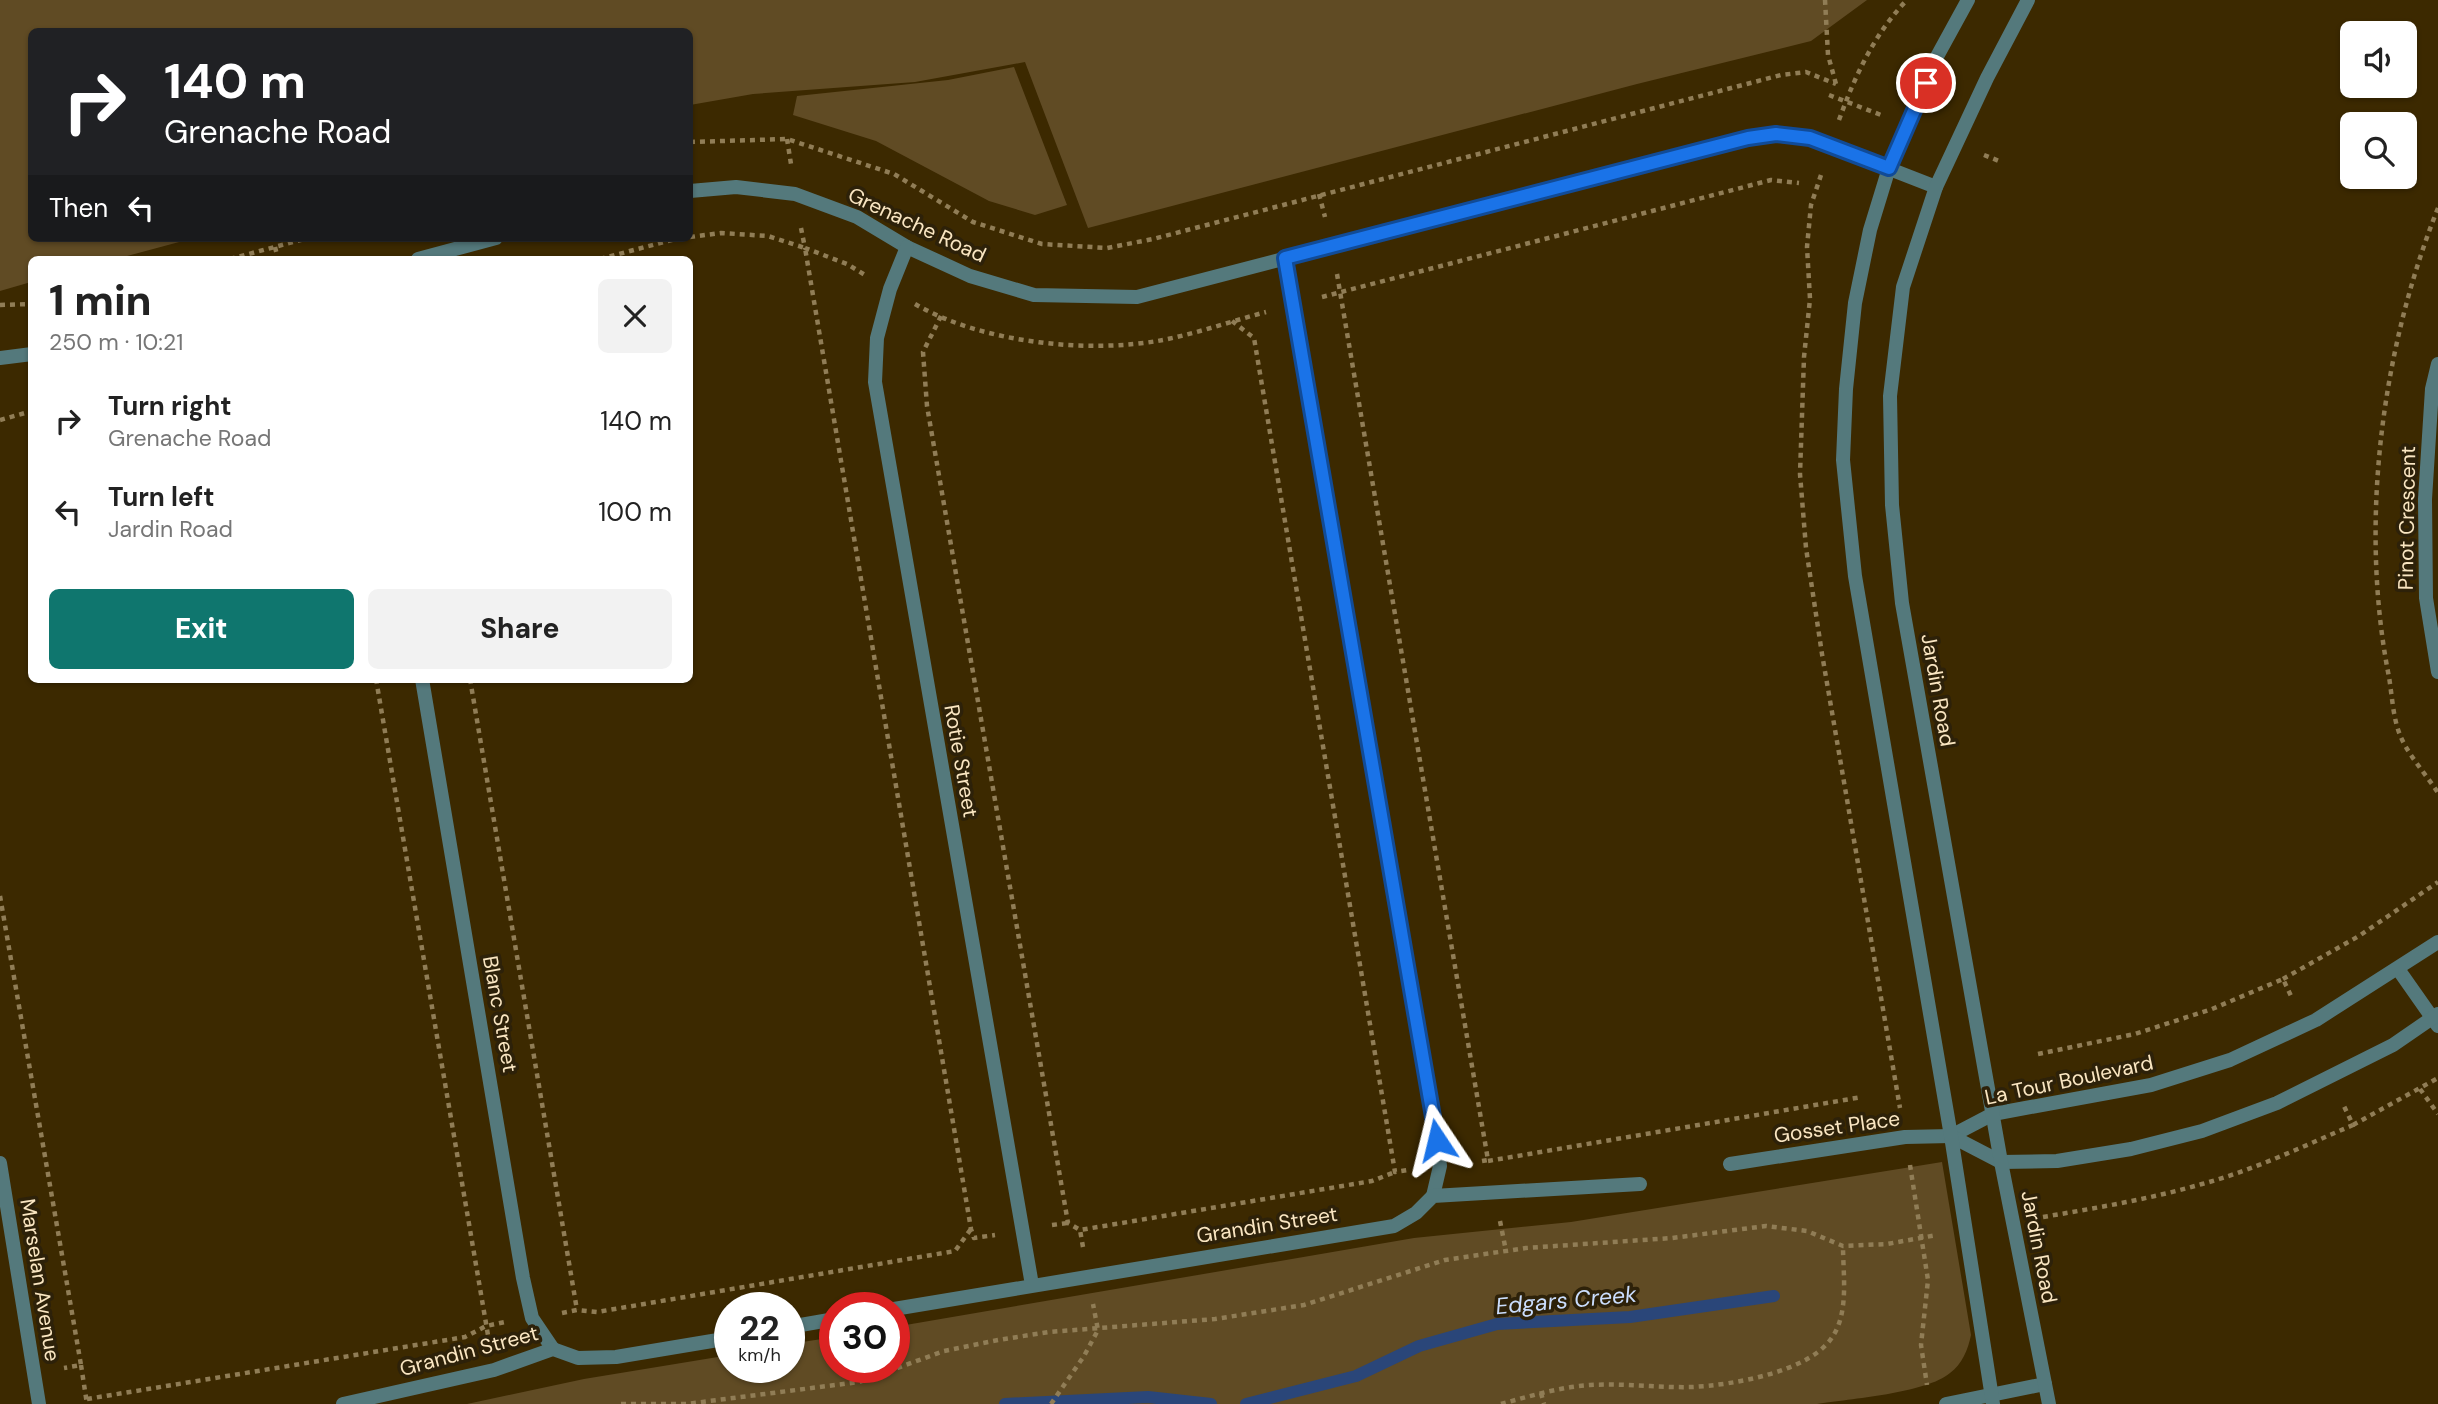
<!DOCTYPE html>
<html lang="en">
<head>
<meta charset="utf-8">
<style>
	:root { --surface:#fff; --page:#f2f2f2; --text:#222; --muted:#767676; --accent:#0f766e }
	body { margin:0; font-family:"DM Sans",sans-serif; background:var(--page); color:var(--text); height:100vh; display:flex; flex-direction:column; font-size:26px; white-space:nowrap }
	* { box-sizing:border-box; margin:0 }
	p { font-size:23px; color:var(--muted) }
	.icon { flex:none; width:38px; height:38px; fill:none; stroke:currentColor; stroke-width:2; stroke-linecap:round; stroke-linejoin:round }
	.map { position:relative; flex:1; overflow:hidden }
	.details { position:absolute; left:28px; top:256px; width:665px; height:427px; display:flex; flex-direction:column; background:var(--surface); border-radius:10px; box-shadow:0 2px 5px #0004 }
	.details>* { flex:none }
	.guide { position:absolute; left:28px; top:28px; width:665px; height:214px; border-radius:10px; box-shadow:0 2px 5px #0004; background:#202124; color:#fff; overflow:hidden }
	.tools { position:absolute; left:2340px; top:21px; display:grid; gap:14px }
	.tools a { display:grid; place-items:center; width:77px; height:77px; border-radius:10px; background:var(--surface); box-shadow:0 2px 5px #0004; font-size:35px }
	.speed { position:absolute; left:714px; top:1292px; display:flex; gap:14px; font-size:35px; font-weight:700; text-align:center }
	.speed>* { display:grid; place-content:center; width:91px; height:91px; border-radius:50%; background:var(--surface); box-shadow:0 2px 5px #0004; line-height:1 }
	.speed small { font-size:18px; font-weight:400 }
	.speed .limit { border:10px solid #d22; background:#fff; color:#111 }
	.pin { position:absolute; display:grid; place-items:center; width:60px; height:60px; color:#fff; margin:-30px; border:4px solid #fff; border-radius:50%; box-shadow:0 2px 7px #0007 }
	.me { position:absolute; width:77px; margin:-38px; rotate:350deg; stroke-linejoin:round; filter:drop-shadow(0 0 5px #0008) }
	.turn { display:flex; align-items:center; gap:24px; height:147px; padding:0 21px; font-size:32px }
	.turn .icon { width:91px; height:91px; stroke-width:2.5 }
	.turn b { display:block; font-size:49px; line-height:60px }
	.then { display:flex; align-items:center; height:66px; padding:0 21px; background:#0003; gap:14px; font-size:26px }
	.round { display:grid; place-items:center; flex:none; width:74px; height:74px; border-radius:10px; background:var(--page) }
	.head { display:flex; align-items:center; justify-content:space-between; height:119px; padding:0 21px }
	h1 { font-size:42px; font-weight:800; line-height:52px }
	.button { display:flex; gap:14px; margin-top:auto; padding:14px 21px }
	.button a { flex:1; height:80px; border-radius:10px; background:var(--accent); color:#fff; font-size:28px; font-weight:800; line-height:80px; text-align:center }
	.button a+a { background:var(--page); color:var(--text) }
	ul { padding:0; list-style:none }
	li { display:flex; align-items:center; gap:21px; height:91px; padding:0 21px }
	li div { flex:1 }
	li b { display:block; font-size:26px }
	li em { font-style:normal }
	.map>svg:first-child { display:block }
</style>
</head>
<body>
<div class="map">
<svg width="2438" height="1404" viewBox="0 0 2438 1404">
	<rect width="100%" height="100%" fill="#3c2900"/>
	<g fill="#604b24">
		<polygon points="0,0 1867,0 1811,41 1637,84 1088,228 1025,62 915,82 753,94 690,105 690,32 32,32 32,238 194,238 116,259 32,259 31,282 0,291"/>
		<polygon points="1014,67 1067,205 1035,215 989,201 876,141 793,115 797,96 948,80"/>
		<path d="M 1942,1162 L 1971,1335 C 1968,1350 1962,1364 1950,1373 C 1927,1393 1849,1399 1817,1404 L 467,1404 L 584,1379 L 730,1355 L 730,1367 L 789,1367 L 789,1344 L 835,1337 L 835,1367 L 894,1367 L 894,1327 L 1414,1238 L 1571,1222 Z"/>
	</g>
	<g fill="none" stroke-linecap="round" stroke-linejoin="round">
		<g stroke="#2a4679" stroke-width="12">
			<polyline points="1005,1404 1148,1397 1211,1404"/>
			<polyline points="1246,1404 1356,1376 1419,1346 1497,1324 1630,1317 1774,1296"/>
		</g>
		<g stroke="#907d56" stroke-width="4.5" stroke-dasharray="5 5" stroke-linecap="butt">
			<polyline points="1825,0 1828,55 1836,84"/>
			<polyline points="1829,95 1881,115"/>
			<path d="M 1839,120 C 1855,76 1874,34 1907,0"/>
			<polyline points="787,139 791,164"/>
			<polyline points="690,142 787,139 894,174 973,222 1042,244 1107,248 1153,239 1781,75 1806,72 1836,84"/>
			<polyline points="1984,155 1999,161"/>
			<polyline points="1821,175 1811,205 1807,247 1810,299 1804,357 1800,474 1806,548 1822,654 1900,1108"/>
			<polyline points="1319,194 1325,217"/>
			<path d="M 2438,208 C 2381,351 2359,526 2389,677 C 2392,695 2393,718 2400,735 C 2408,755 2426,774 2438,793"/>
			<polyline points="801,228 805,248 847,264 865,275"/>
			<polyline points="690,237 721,233 768,236 805,248 971,1229 974,1238 995,1235"/>
			<polyline points="275,247 278,259"/>
			<polyline points="230,259 308,238"/>
			<polyline points="600,259 679,238"/>
			<polyline points="1337,274 1488,1160 1482,1161"/>
			<polyline points="1322,297 1771,180 1799,183"/>
			<path d="M 915,304 C 982,343 1088,354 1163,340 C 1198,333 1232,321 1266,312"/>
			<polyline points="0,305 32,304"/>
			<polyline points="941,316 923,352 927,406 1068,1223 1080,1230"/>
			<polyline points="1232,321 1254,338 1395,1172 1408,1170"/>
			<polyline points="0,420 32,411"/>
			<polyline points="376,679 489,1341"/>
			<polyline points="470,679 577,1310"/>
			<polyline points="0,896 81,1365 64,1368"/>
			<polyline points="2283,979 2359,936 2438,882"/>
			<polyline points="2038,1054 2135,1034 2212,1009 2283,979 2292,998"/>
			<polyline points="2420,1089 2438,1114"/>
			<polyline points="2353,1125 2438,1078"/>
			<polyline points="1488,1161 1862,1097"/>
			<polyline points="1910,1165 1928,1280 1921,1345 1927,1385"/>
			<path d="M 2043,1217 C 2096,1208 2150,1199 2202,1184 C 2254,1170 2304,1146 2353,1125 L 2343,1104"/>
			<polyline points="1500,1221 1506,1251"/>
			<polyline points="1052,1225 1068,1223"/>
			<polyline points="1083,1247 1080,1230 1372,1181 1395,1172"/>
			<polyline points="562,1313 577,1310 597,1312 955,1251 971,1229"/>
			<polyline points="81,1365 87,1404"/>
			<polyline points="1541,1393 1544,1404"/>
			<polyline points="87,1399 465,1337 486,1326 505,1322"/>
			<polyline points="621,1404 686,1404 859,1382 944,1351 998,1340 1049,1332 1215,1319 1304,1305 1445,1260 1526,1248 1672,1238 1766,1226 1807,1231 1843,1246 1887,1244 1937,1235"/>
			<polyline points="1051,1404 1084,1356 1098,1330 1093,1304"/>
			<path d="M 1501,1404 C 1530,1396 1560,1387 1590,1385 C 1624,1383 1658,1388 1692,1387 C 1732,1385 1811,1372 1833,1336 C 1849,1311 1843,1274 1843,1246"/>
		</g>
		<polyline stroke="#54797c" stroke-width="14" points="1730,1164 1905,1137 1951,1136"/>
		<g stroke="#54797c" stroke-width="14">
			<polyline points="690,191 736,187 795,194 857,217 907,247 970,276 1034,295 1137,297 1748,138 1776,133 1810,138 1936,187"/>
			<polyline points="907,247 890,289 877,338 875,382 1032,1285"/>
			<polyline points="1285,258 1437,1140 1440,1166 1433,1196"/>
			<polyline points="418,259 496,238"/>
			<polyline points="0,358 32,354"/>
			<polyline points="2438,364 2432,389 2425,499 2426,598 2438,672"/>
			<polyline points="422,679 523,1278 532,1318 553,1349"/>
			<polyline points="2398,969 2438,1026"/>
			<polyline points="1951,1136 1993,1114 2151,1085 2230,1060 2316,1020 2438,942"/>
			<polyline points="1951,1136 2001,1162 2057,1161 2131,1149 2202,1131 2277,1103 2393,1045 2438,1014"/>
			<polyline points="0,1163 39,1404"/>
			<polyline points="894,1309 1394,1226 1416,1213 1433,1196 1640,1184"/>
			<polyline points="789,1327 835,1319"/>
			<polyline points="343,1404 494,1370 553,1349 578,1358 616,1357 730,1338"/>
			<polyline points="1946,1404 2045,1384"/>
		</g>
		<g stroke="#54797c" stroke-width="14">
			<polyline points="1968,0 1934,62 1889,168 1870,230 1855,303 1846,389 1843,460 1855,576 1951,1136 1993,1404"/>
			<polyline points="2028,0 1987,78 1936,187 1903,287 1890,396 1892,505 1902,603 2001,1162 2049,1404"/>
		</g>
	</g>
	<g fill="none" stroke-linecap="round" stroke-linejoin="round">
		<g stroke="#114b97" stroke-width="18">
			<polyline id="route" points="1437,1140 1285,258 1748,138 1776,134 1810,138 1889,168 1926,83"/>
		</g>
		<use href="#route" stroke="#1a73e8" stroke-width="12"/>
	</g>
	<g text-anchor="middle" stroke-width="7" stroke-linejoin="round" paint-order="stroke">
		<g font-size="21" fill="#fae6c2" stroke="#2d2109">
			<text transform="translate(917 225) rotate(25)" y="7">Grenache Road</text>
			<text transform="translate(2407 518) rotate(-89)" y="7">Pinot Crescent</text>
			<text transform="translate(1938 690) rotate(80)" y="7">Jardin Road</text>
			<text transform="translate(961 761) rotate(80)" y="7">Rotie Street</text>
			<text transform="translate(500 1014) rotate(80)" y="7">Blanc Street</text>
			<text transform="translate(2069 1080) rotate(-12)" y="7">La Tour Boulevard</text>
			<text transform="translate(1837 1127) rotate(-8)" y="7">Gosset Place</text>
			<text transform="translate(1267 1225) rotate(-9)" y="7">Grandin Street</text>
			<text transform="translate(2039 1247) rotate(79)" y="7">Jardin Road</text>
			<text transform="translate(40 1280) rotate(81)" y="7">Marselan Avenue</text>
			<text transform="translate(469 1351) rotate(-15)" y="7">Grandin Street</text>
		</g>
		<g font-size="23" font-style="italic" fill="#caddfd" stroke="#2d2109">
			<text transform="translate(1566 1300) rotate(-5)" y="8">Edgars Creek</text>
		</g>
	</g>
</svg>
<div class="tools">
<a><svg class="icon" aria-label="sound" viewBox="0 0 24 24"><path d="M4 9h4l5-4v14l-5-4H4zM17 9q2 3 0 6"/></svg></a>
<a><svg class="icon" aria-label="search" viewBox="0 0 24 24"><circle cx="10" cy="10" r="6"/><path d="M15 15l6 6"/></svg></a>
</div>
<div class="speed"><div>22<small>km/h</small></div><div class="limit">30</div></div>
<div class="pin" style="left:1926px;top:83px;background:#d93025"><svg class="icon" aria-label="arrive" viewBox="0 0 24 24"><path d="M6 21V4h12l-3 4 3 4H6"/></svg></div>
<svg class="me" style="left:1437px;top:1140px" viewBox="-20 -20 40 40"><path d="M0-17L14 15 0 8-14 15z" fill="#1a73e8" stroke="#fff" stroke-width="4"/></svg>
<div class="guide">
<div class="turn"><svg class="icon" aria-label="right" viewBox="0 0 24 24"><path d="M7 20v-9h11M14 6l5 5-5 5"/></svg><div><b>140 m</b>Grenache Road</div></div>
<div class="then">Then<svg class="icon" aria-label="left" viewBox="0 0 24 24"><path d="M17 20v-9H6M10 6l-5 5 5 5"/></svg></div>
</div>
<section class="details">
<div class="head"><div><h1>1 min</h1><p>250 m · 10:21</p></div><a class="round"><svg class="icon" aria-label="close" viewBox="0 0 24 24"><path d="M6 6l12 12M18 6L6 18"/></svg></a></div>
<ul>
<li><svg class="icon" aria-label="right" viewBox="0 0 24 24"><path d="M7 20v-9h11M14 6l5 5-5 5"/></svg><div><b>Turn right</b><p>Grenache Road</p></div><em>140 m</em></li>
<li><svg class="icon" aria-label="left" viewBox="0 0 24 24"><path d="M17 20v-9H6M10 6l-5 5 5 5"/></svg><div><b>Turn left</b><p>Jardin Road</p></div><em>100 m</em></li>
</ul>
<div class="button"><a>Exit</a><a>Share</a></div>
</section>
</div>
</body>
</html>
